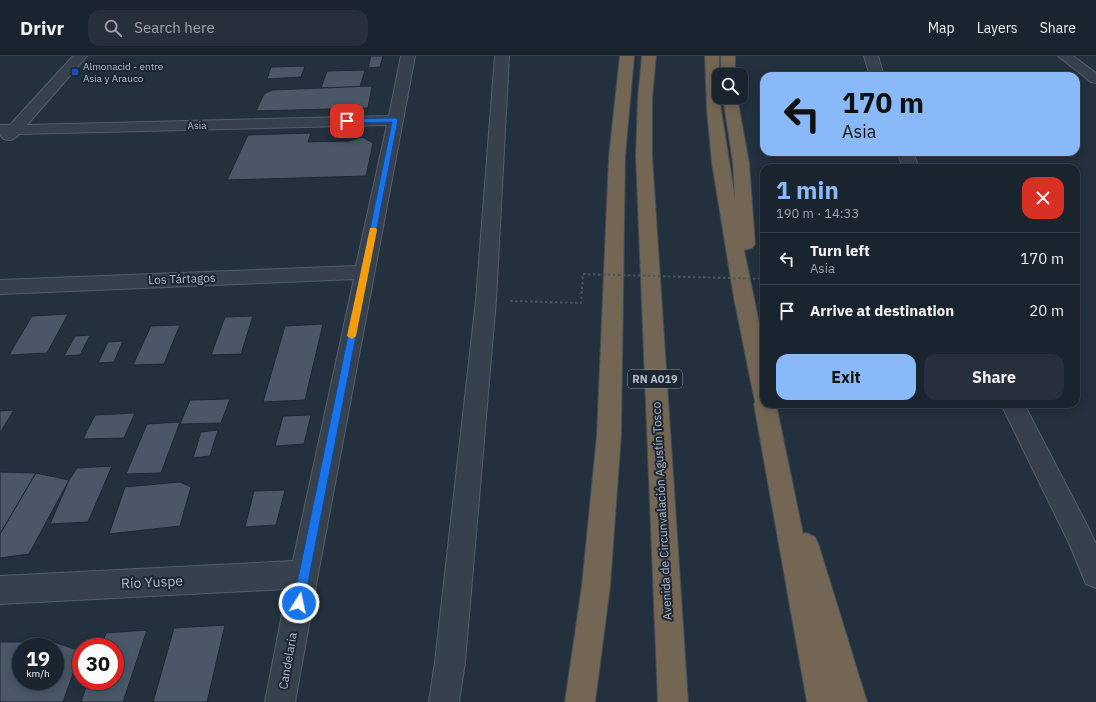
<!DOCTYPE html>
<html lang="en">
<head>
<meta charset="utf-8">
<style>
	:root { --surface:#1a242e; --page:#27303a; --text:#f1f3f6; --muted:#9fa4aa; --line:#38414a; --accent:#89b9f8 }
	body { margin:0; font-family:"IBM Plex Sans",sans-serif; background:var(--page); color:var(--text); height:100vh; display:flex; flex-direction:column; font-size:15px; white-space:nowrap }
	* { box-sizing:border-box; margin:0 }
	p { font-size:13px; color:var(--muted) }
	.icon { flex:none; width:22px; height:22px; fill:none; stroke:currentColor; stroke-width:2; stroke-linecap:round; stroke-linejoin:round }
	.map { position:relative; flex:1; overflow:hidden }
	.side { position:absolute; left:760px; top:108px; width:320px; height:244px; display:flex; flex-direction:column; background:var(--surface); border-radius:12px; box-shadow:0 2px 10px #0003,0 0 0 1px var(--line) }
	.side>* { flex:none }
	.guide { position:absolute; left:760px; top:16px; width:320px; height:84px; border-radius:12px; box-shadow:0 2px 10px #0003,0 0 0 1px var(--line); background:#89b9f8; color:#111; overflow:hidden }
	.fabs { position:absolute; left:712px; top:12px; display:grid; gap:8px }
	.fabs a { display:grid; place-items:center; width:36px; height:36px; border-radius:8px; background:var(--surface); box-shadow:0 2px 10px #0003,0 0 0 1px var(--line); font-size:20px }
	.speed { position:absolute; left:12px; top:582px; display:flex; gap:8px; font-size:20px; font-weight:700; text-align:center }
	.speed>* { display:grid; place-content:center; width:52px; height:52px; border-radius:50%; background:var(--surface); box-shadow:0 2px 10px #0003,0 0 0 1px var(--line); line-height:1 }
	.speed small { font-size:10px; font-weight:400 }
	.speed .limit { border:6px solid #d22; background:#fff; color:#111 }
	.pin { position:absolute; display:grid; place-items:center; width:34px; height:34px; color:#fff; margin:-17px; border-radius:8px; box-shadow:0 2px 6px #0006 }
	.me { position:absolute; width:44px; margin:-22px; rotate:10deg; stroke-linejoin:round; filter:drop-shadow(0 0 3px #0008) }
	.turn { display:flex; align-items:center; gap:14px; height:84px; padding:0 16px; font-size:18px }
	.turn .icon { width:52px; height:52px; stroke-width:2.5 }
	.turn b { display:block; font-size:28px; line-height:34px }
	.round { display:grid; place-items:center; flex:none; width:42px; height:42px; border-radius:12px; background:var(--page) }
	.head { display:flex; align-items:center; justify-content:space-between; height:68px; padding:0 16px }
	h1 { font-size:24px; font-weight:800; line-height:30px; color:var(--accent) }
	.cta { display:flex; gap:8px; margin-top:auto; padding:8px 16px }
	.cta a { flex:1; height:46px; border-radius:12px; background:var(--accent); color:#111; font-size:16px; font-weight:800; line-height:46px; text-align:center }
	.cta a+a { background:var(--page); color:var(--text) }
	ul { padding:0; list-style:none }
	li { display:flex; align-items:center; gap:12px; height:52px; padding:0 16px; border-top:1px solid var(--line) }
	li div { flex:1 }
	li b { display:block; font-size:15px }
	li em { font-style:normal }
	header { display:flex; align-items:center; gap:24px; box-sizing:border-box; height:56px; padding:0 20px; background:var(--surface); border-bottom:1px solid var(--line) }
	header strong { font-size:19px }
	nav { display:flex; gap:22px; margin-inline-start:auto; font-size:14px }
	.search { width:280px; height:36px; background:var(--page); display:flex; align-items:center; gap:10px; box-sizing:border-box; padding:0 14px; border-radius:12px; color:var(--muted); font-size:15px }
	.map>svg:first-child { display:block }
</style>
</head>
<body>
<header>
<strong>Drivr</strong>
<div class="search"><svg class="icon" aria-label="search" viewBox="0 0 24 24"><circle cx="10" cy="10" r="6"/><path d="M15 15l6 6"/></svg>Search here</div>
<nav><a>Map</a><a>Layers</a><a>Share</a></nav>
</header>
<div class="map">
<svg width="1096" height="646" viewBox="0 0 1096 646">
	<rect width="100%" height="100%" fill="#23303d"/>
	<g fill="#495766" stroke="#1e2834" fill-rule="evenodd">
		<polygon points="371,0 383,0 380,11 368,12"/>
		<polygon points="305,10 301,21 267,23 271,11"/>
		<polygon points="365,14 360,31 321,32 327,15"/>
		<polygon points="372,30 368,52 256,55 264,38 272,34"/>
		<polygon points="311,77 308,86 349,85 362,81 373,87 366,120 227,124 248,79"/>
		<polygon points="68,258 47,297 9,299 32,260"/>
		<polygon points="253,260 241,298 211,299 225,261"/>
		<polygon points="323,268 305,344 263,346 285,270"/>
		<polygon points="180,269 164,308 133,309 151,270"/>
		<polygon points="90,279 80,299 64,300 75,280"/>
		<polygon points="123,285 114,306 98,307 108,286"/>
		<polygon points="230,343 221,367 180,368 190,344"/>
		<polygon points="14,354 0,377 0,355"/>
		<polygon points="135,357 124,382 83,383 95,359"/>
		<polygon points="311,359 304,388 275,390 283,360"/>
		<polygon points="180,366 161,417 126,418 147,368"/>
		<polygon points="218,374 210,400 193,402 201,376"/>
		<polygon points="112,410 88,466 50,468 69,424 77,412"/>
		<polygon points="0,416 36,417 0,478"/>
		<polygon points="36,417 69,424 29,498 0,502 0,478"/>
		<polygon points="180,426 191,431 180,470 109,478 125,431"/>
		<polygon points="285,434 276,469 245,471 254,435"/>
		<polygon points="225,569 207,646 153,646 174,572"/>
		<polygon points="147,574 123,646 81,646 88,625 115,625 115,591 101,591 106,577"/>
		<path d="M 0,586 L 53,586 L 81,595 L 63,646 L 0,646 ZM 21,591 L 55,591 L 55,625 L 21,625 Z"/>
	</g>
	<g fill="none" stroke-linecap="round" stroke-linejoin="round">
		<g stroke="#555f6b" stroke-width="2">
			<g id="minor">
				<path d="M 73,0 L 87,0 L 27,69 L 389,60 L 401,0 L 415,0 L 318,518 L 295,646 L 265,646 L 287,533 L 0,548 L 0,520 L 293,505 L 354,223 L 0,238 L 0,224 L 356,210 L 387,69 L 19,78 C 14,84 11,85 4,83 L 1,80 L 2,78 L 0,79 L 0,69 L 10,69 Z"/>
				<polygon points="495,0 509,0 496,244 465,606 459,646 429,646 435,606 476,244"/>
				<polygon points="864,0 878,0 884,20 870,20"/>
				<polygon points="1058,0 1073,0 1096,17 1096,27 1091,26"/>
				<polygon points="897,96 913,96 919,112 903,112"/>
				<polygon points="1001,348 1024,348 1087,469 1096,488 1096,532 1086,528 1069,487"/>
			</g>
		</g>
		<g stroke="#424c58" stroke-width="2">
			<g id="highway">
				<polygon points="620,0 634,0 625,100 621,379 610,530 595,646 565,646 582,530 597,379 609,100"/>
				<polygon points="642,0 656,0 652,42 652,100 688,646 658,646 636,100 638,42"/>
				<polygon points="705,0 719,0 719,41 735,143 733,107 723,41 737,41 749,107 755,188 752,192 744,194 764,291 764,348 776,348 803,478 806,477 815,481 819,490 867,646 807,646 754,348 755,346 734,242 712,107 707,54"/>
				<rect x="721" y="0" width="14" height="19"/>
			</g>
		</g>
		<polyline stroke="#43595b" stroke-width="2" stroke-dasharray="2.5 2.5" stroke-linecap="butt" points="510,245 581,247 583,218"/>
		<use href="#minor" fill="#37414d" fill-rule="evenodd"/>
		<use href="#highway" fill="#736654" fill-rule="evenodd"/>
		<polyline stroke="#43595b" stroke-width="2" stroke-dasharray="2.5 2.5" stroke-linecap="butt" points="583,218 764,223"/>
	</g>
	<polygon fill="#1a73e8" stroke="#114b97" points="395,62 398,64 304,547 303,551 299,552 294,551 293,547 392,66 347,67 344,65 347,63"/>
	<polygon fill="#f59e0b" points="370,172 376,172 377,174 356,280 352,283 347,280"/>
	<rect fill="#1a4fb4" stroke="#1c2632" stroke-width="1.5" x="71" y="12" width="8" height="8" rx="2"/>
	<g text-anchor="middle" stroke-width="4" stroke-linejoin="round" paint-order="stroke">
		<g font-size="10" fill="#b3bcc8" stroke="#1c2632" text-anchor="start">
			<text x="83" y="14">Almonacid - entre<tspan x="83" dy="12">Asia y Arauco</tspan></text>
		</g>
		<g font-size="10" fill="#b3bcc8" stroke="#1c2632">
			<text transform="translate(197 69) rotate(-1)" y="4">Asia</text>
		</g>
		<rect fill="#1c2632" stroke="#868f9b" stroke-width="1" x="628" y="314" width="54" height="18" rx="3"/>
		<g font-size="11" font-weight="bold" fill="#b3bcc8">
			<text x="655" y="327">RN A019</text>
		</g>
		<g font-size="12" fill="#b3bcc8" stroke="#1c2632">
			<text transform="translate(182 223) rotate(-2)" y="4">Los Tártagos</text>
			<text transform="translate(662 455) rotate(-93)" y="4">Avenida de Circunvalación Agustín Tosco</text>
			<text transform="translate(288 605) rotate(-80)" y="4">Candelaria</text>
		</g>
		<g font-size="14" fill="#b3bcc8" stroke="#1c2632">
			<text transform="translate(152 526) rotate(-3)" y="5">Río Yuspe</text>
		</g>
	</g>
</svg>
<div class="fabs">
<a><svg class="icon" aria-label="search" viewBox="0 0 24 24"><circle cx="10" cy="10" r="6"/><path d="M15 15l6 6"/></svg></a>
</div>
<div class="speed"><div>19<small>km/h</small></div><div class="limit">30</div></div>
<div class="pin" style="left:347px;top:65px;background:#d93025"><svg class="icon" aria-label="arrive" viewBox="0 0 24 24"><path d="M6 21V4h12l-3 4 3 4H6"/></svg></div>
<svg class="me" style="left:299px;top:547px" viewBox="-20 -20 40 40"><circle r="17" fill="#1a73e8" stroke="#fff" stroke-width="3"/><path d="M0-11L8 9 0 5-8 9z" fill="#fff"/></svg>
<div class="guide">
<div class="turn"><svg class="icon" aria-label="left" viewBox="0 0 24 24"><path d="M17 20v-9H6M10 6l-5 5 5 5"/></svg><div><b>170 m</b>Asia</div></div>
</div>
<section class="side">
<div class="head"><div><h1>1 min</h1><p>190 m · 14:33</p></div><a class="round" style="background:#d93025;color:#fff"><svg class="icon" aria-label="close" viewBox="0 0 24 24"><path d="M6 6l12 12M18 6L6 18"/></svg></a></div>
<ul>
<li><svg class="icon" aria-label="left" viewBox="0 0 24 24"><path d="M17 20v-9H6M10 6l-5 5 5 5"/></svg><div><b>Turn left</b><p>Asia</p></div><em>170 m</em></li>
<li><svg class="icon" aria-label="arrive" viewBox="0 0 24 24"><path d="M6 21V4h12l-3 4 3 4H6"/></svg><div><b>Arrive at destination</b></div><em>20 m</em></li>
</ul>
<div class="cta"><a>Exit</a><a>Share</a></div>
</section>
</div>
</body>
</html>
